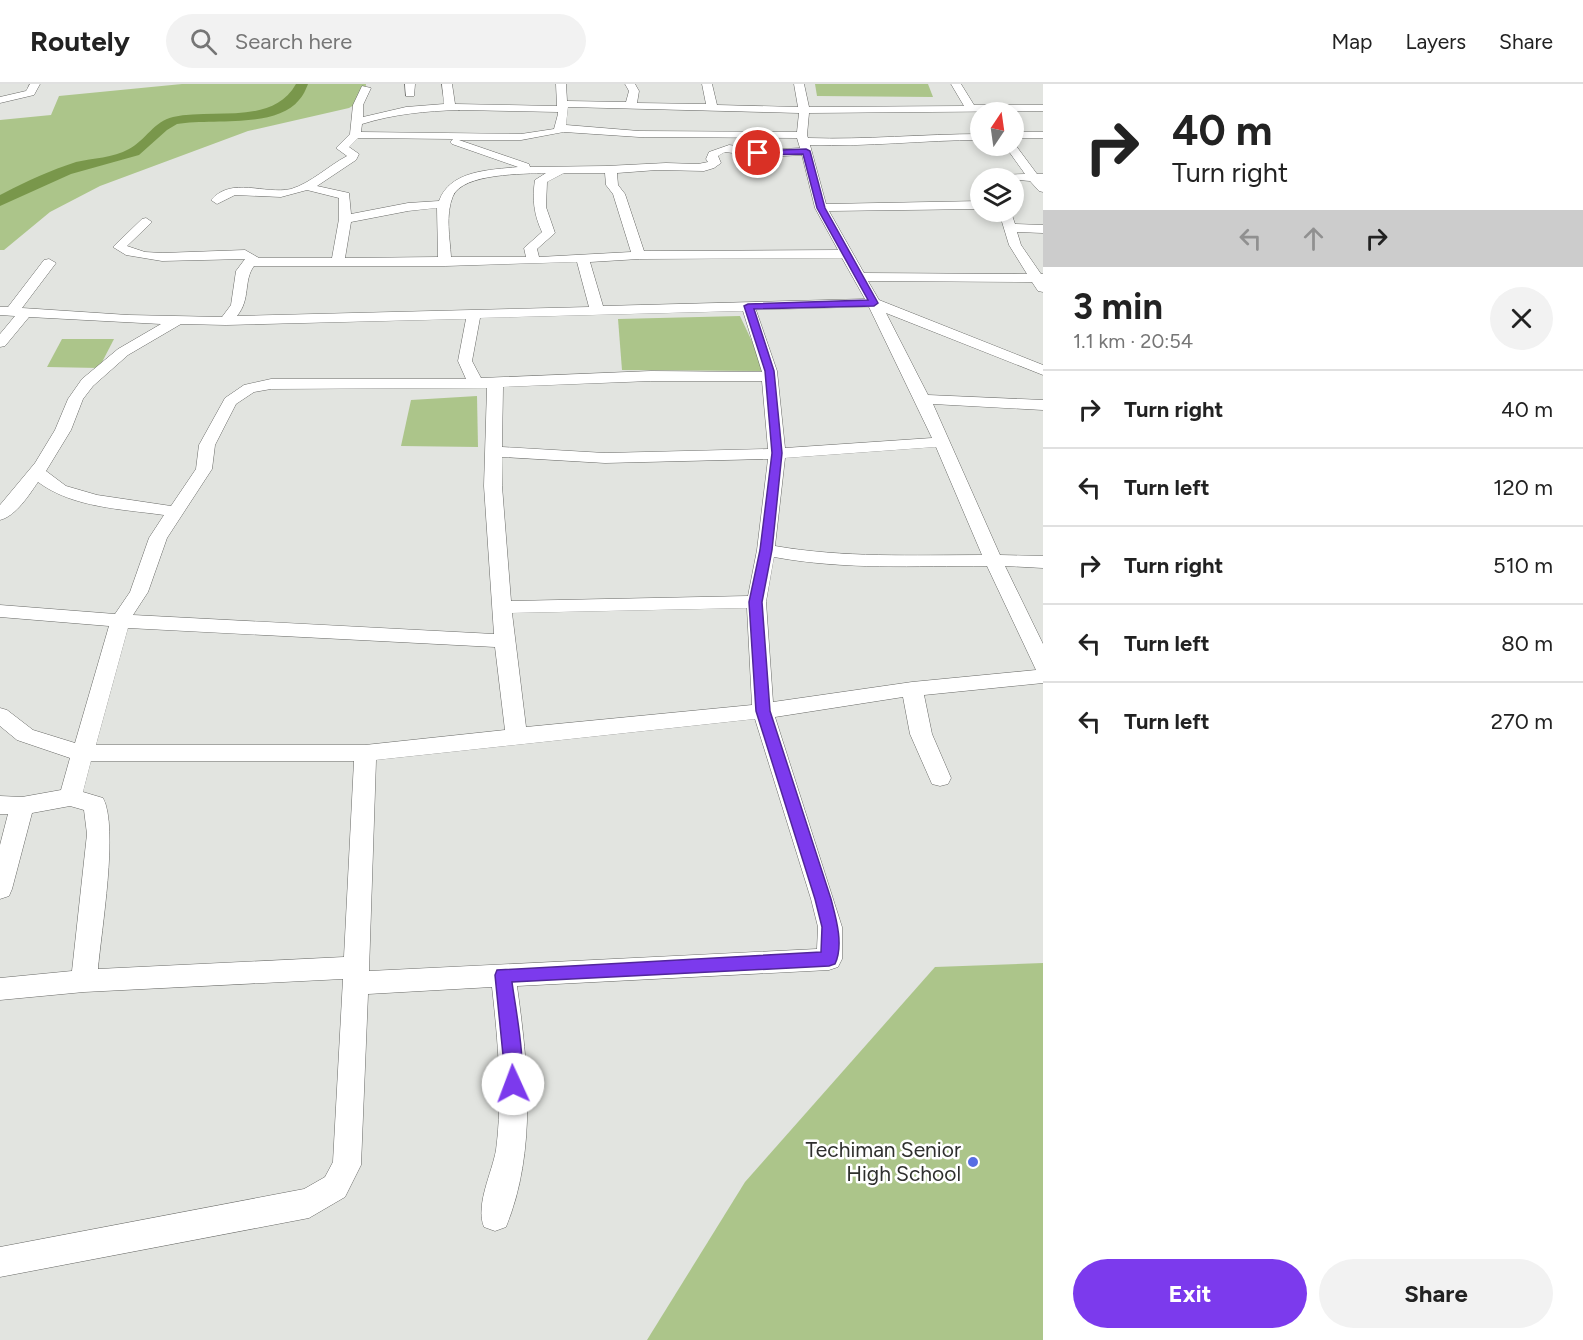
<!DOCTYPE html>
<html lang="en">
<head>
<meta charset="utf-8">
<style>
	:root { --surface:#fff; --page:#f2f2f2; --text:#222; --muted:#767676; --line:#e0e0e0; --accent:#7c3aed }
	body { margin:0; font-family:Figtree,sans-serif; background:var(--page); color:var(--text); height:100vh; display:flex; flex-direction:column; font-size:22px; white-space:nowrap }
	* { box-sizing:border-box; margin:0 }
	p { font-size:20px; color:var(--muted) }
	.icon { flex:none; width:33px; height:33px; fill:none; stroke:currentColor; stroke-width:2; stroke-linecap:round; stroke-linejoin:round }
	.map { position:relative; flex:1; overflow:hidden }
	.drawer { display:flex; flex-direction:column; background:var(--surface); width:540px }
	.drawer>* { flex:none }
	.guide { background:#fff; color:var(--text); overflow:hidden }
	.needle { width:39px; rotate:13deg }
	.buttons { position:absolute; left:970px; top:18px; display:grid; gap:12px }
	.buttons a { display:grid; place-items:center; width:54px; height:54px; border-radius:50%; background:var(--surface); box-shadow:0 3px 9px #0003; font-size:30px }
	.pin { position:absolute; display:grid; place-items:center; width:51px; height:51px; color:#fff; margin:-26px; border:3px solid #fff; border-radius:50%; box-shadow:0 2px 6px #0007 }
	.me { position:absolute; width:66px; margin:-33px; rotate:358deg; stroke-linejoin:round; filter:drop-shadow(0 0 4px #0008) }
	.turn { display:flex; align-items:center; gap:21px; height:126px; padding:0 30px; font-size:27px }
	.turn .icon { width:78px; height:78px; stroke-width:2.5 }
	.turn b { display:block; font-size:42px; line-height:51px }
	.lanes { display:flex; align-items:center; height:57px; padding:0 30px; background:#0003; justify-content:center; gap:30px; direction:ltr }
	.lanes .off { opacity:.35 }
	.round { display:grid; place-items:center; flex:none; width:63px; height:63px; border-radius:32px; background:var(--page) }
	.summary { display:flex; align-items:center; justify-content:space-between; height:102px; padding:0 30px }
	h1 { font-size:36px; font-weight:700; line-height:45px }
	.cta { display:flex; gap:12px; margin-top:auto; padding:12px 30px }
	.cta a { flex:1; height:69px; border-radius:36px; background:var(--accent); color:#fff; font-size:24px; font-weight:700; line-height:69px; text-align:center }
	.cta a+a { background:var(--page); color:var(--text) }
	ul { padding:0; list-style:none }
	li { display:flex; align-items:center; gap:18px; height:78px; padding:0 30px; border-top:2px solid var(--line) }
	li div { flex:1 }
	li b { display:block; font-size:22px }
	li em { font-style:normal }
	header { display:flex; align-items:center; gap:36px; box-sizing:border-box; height:84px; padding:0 30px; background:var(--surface); border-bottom:2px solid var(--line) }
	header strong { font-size:28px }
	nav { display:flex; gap:33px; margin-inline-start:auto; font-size:21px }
	.search { width:420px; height:54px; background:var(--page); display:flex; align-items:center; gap:15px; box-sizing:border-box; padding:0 21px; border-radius:33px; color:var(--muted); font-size:22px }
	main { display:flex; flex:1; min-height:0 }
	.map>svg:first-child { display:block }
</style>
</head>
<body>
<header>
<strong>Routely</strong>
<div class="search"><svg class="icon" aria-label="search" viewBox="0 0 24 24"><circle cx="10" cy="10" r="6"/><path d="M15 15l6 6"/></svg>Search here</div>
<nav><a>Map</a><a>Layers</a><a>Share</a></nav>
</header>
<main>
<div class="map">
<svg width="1043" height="1256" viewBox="0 0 1043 1256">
	<rect width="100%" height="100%" fill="#e2e4e0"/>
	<g fill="#acc58a">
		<polygon points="182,0 366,0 364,15 349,24 248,47 100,102 50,128 4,166 0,166 0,36 51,31 59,12"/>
		<polygon points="815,0 928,0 933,13 817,12"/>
		<polygon points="740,232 766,287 622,286 618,235"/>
		<polygon points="62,255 114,255 99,284 47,283"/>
		<polygon points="477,312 478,363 401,362 411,316"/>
		<polygon points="1043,879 1043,1256 647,1256 745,1098 935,883"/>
	</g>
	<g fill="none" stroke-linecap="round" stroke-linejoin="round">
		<path fill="#79974b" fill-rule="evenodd" d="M 296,0 L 308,0 C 306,5 303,12 299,16 C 276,45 211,34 177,40 L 167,46 L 139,71 L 71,90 L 0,122 L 0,111 L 4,109 C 27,97 51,86 76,78 C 93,74 113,74 129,65 C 146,56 154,37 173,33 C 214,24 272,42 296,0 Z"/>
		<g stroke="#686966" stroke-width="1">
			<g id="minor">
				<polygon points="30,0 40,0 34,11 0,19 0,13 26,7"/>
				<polygon points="405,0 415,0 414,12 406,12"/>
				<path d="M 442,0 L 452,0 L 455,20 L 557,22 L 556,0 L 566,0 L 567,17 L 626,18 L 629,7 L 625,0 L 635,0 L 639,7 L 637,19 L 706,20 L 702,0 L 712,0 L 717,21 L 798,23 L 794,0 L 804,0 L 809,23 L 964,22 L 951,0 L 961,0 L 974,21 L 1043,21 L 1043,27 L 809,29 L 807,51 L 808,54 C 866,56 923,50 981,50 L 981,56 C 924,56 868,63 810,61 L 826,120 L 981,117 L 981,125 L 829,127 L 864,189 L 1027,190 L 1009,161 L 999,128 L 1011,128 L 1015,140 L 1043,141 L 1043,149 L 1017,148 L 1021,161 L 1041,190 L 1043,190 L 1043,208 L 1038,207 L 1032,198 L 868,197 L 879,216 L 1043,281 L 1043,291 L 886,229 L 928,311 L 1043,316 L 1043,326 L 933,320 L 1000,471 L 1043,472 L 1043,484 L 1005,482 L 1043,560 L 1043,599 L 924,611 L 932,650 L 951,694 L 948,700 L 940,702 L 932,700 L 910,650 L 903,613 L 775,633 L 842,843 L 842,875 L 838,883 L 829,886 L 517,902 C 528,981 537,1067 506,1143 L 495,1147 L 484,1143 C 475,1121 492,1089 496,1066 C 503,1012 498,957 492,903 L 368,910 L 361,1081 L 345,1113 L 309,1134 L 0,1193 L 0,1163 L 304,1105 L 325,1093 L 333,1078 L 343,895 L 84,908 L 0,916 L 0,894 L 72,887 L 87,750 L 84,726 L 70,722 L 32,729 L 12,805 L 9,812 L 0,815 L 0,761 L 8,730 L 0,730 L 0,712 L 22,713 L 61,706 L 70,674 L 17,656 L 0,642 L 0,624 L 7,626 L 33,646 L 75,659 L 109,542 L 0,533 L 0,521 L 115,530 L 130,508 L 149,454 L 164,431 C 122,425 73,424 38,398 C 29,411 16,432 0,436 L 0,421 L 35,379 L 55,346 L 68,315 L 82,295 L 118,265 L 161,240 L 29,233 L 5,262 L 0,263 L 0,250 L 15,232 L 0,231 L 0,223 L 8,223 L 44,176 L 49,175 L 56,179 L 22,224 L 128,231 L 222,233 L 231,221 L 236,187 L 245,175 L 162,177 L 126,171 L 113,163 L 142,135 L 146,134 L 152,138 L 127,162 L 145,168 L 162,169 L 245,166 L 259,174 L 332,174 L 339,135 L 339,114 L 307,106 L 281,113 L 235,111 L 217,120 L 211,116 C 232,92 264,111 291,105 C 311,99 328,82 347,72 L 336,64 L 350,50 L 353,21 L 362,2 L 371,4 L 363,21 L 363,33 L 406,23 L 444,20 ZM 568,23 L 799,29 L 797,48 L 639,47 L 566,41 ZM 459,26 L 558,28 L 558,30 L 554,45 L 521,50 L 361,48 L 362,40 C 394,30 426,27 459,26 ZM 564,48 L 639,53 L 797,54 L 800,64 L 765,66 L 729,61 L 709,68 L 706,75 L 708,78 L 698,80 L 666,79 L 606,82 L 530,83 L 529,80 L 459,56 L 521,56 ZM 358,54 L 453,55 L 450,58 L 452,60 L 518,83 C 490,86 450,86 439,117 L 408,119 L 351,130 L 349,109 L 317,102 L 356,76 L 359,70 L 349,63 ZM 725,68 L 765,73 L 802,71 L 815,124 L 838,166 L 644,167 L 625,110 L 618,101 L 617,89 L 657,86 L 704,87 L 714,84 L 721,79 L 718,72 ZM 546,89 L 535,96 C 532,115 534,131 542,148 L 524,164 L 526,173 L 451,173 C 450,154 445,131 453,112 C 463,89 524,90 546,89 ZM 564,89 L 605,89 L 606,101 L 613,110 L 631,168 L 539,173 L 537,165 L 555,149 L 546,123 L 547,98 ZM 437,124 L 438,173 L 345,174 L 351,138 L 408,127 ZM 842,174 L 865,215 L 603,222 L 590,178 L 639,175 ZM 577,178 L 589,223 L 237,232 C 251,215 243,197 254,182 L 445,182 ZM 869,223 L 932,354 L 785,364 L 777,287 L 756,226 ZM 743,227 L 762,288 L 651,287 L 481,294 L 472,277 L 480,234 ZM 466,235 L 458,277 L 466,295 L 271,295 L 244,301 L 225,314 L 199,361 L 196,385 L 171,422 L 97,411 L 66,402 L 46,387 L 71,346 L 83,315 L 93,302 L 128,271 L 181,240 L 226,241 ZM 651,297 L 762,297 L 768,365 L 605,369 L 502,363 L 503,303 ZM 487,304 L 484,402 L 494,550 L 133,531 L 148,508 L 167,454 L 212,385 L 215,361 L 236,320 L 254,308 L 271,305 ZM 936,363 L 982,471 C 913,471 844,474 775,462 L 785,374 ZM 502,373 L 605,379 L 768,375 L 757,466 L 748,512 L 511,517 L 502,402 ZM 774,473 C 844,486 915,482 987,482 L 1036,586 L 912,598 L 773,618 L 766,518 ZM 747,524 L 752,621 L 526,643 L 512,529 ZM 128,544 L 495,563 L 505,646 L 365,661 L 96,661 ZM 755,635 L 811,815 L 818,843 L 817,865 L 369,887 L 376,676 ZM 91,677 L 354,677 L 344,873 L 98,885 C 101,848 119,743 103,714 L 83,708 Z"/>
				<rect x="1014" y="48" width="29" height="6"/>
				<polygon points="1014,59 1037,90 1043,90 1043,108 1039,107 1030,97 993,94 999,91 1025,90 1005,62 1014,62"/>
			</g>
		</g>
		<use href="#minor" fill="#fff" fill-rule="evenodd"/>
	</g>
	<path fill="#7c3aed" stroke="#51269a" stroke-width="1.5" d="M 806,65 L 810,67 L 825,124 L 878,219 L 874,222 L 754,225 L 774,287 L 782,369 L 772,466 L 762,518 L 770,627 L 831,815 C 836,834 844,861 835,880 L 829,882 L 512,898 C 515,922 528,986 519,1006 L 513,1008 L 507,1006 L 504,1000 L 504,981 L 495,891 L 497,886 L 821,868 L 822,843 L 815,815 L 756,627 L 749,518 L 760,466 L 772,369 L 765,287 L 744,222 L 748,220 L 868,216 L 817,124 L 803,70 L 758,71 L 754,69 L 758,67 Z"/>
	<circle fill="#566de3" stroke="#fff" stroke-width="2" cx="973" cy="1078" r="6"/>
	<g text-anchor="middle" stroke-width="5" stroke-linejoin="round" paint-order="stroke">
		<g font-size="21" fill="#2e2f2d" stroke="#fff" text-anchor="end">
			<text x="961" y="1073">Techiman Senior<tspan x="961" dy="24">High School</tspan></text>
		</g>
	</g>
</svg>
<div class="buttons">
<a><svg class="needle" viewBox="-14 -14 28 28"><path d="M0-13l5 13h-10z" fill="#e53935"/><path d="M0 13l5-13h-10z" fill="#767676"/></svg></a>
<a><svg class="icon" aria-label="layers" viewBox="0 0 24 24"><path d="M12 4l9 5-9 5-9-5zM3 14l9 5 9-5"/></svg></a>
</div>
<div class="pin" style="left:758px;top:69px;background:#d93025"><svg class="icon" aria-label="arrive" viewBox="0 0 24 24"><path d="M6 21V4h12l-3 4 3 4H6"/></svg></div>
<svg class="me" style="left:513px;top:1000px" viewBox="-20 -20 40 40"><circle r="19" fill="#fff"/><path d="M0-13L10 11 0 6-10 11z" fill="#7c3aed"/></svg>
</div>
<section class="drawer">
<div class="guide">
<div class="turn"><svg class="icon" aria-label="right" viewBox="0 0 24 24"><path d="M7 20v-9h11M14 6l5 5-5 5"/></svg><div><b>40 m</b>Turn right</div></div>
<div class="lanes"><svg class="icon off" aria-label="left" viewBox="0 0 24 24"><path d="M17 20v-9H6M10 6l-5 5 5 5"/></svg><svg class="icon off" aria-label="ahead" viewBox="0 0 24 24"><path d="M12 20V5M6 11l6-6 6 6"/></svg><svg class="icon" aria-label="right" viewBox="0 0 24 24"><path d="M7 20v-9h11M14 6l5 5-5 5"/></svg></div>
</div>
<div class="summary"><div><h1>3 min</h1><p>1.1 km · 20:54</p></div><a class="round"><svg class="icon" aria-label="close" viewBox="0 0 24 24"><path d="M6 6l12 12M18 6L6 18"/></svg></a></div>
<ul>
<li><svg class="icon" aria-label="right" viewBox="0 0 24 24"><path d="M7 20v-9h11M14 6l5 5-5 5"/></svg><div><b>Turn right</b></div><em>40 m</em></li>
<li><svg class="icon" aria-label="left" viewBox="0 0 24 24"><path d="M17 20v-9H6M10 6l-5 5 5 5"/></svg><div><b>Turn left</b></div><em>120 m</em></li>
<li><svg class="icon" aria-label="right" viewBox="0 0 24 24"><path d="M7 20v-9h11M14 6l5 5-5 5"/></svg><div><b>Turn right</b></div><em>510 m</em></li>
<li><svg class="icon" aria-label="left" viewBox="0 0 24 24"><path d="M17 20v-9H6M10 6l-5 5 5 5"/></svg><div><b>Turn left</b></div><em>80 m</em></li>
<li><svg class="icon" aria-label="left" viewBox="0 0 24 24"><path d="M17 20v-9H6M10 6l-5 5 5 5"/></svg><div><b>Turn left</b></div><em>270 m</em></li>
</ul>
<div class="cta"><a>Exit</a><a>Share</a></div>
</section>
</main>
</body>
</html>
